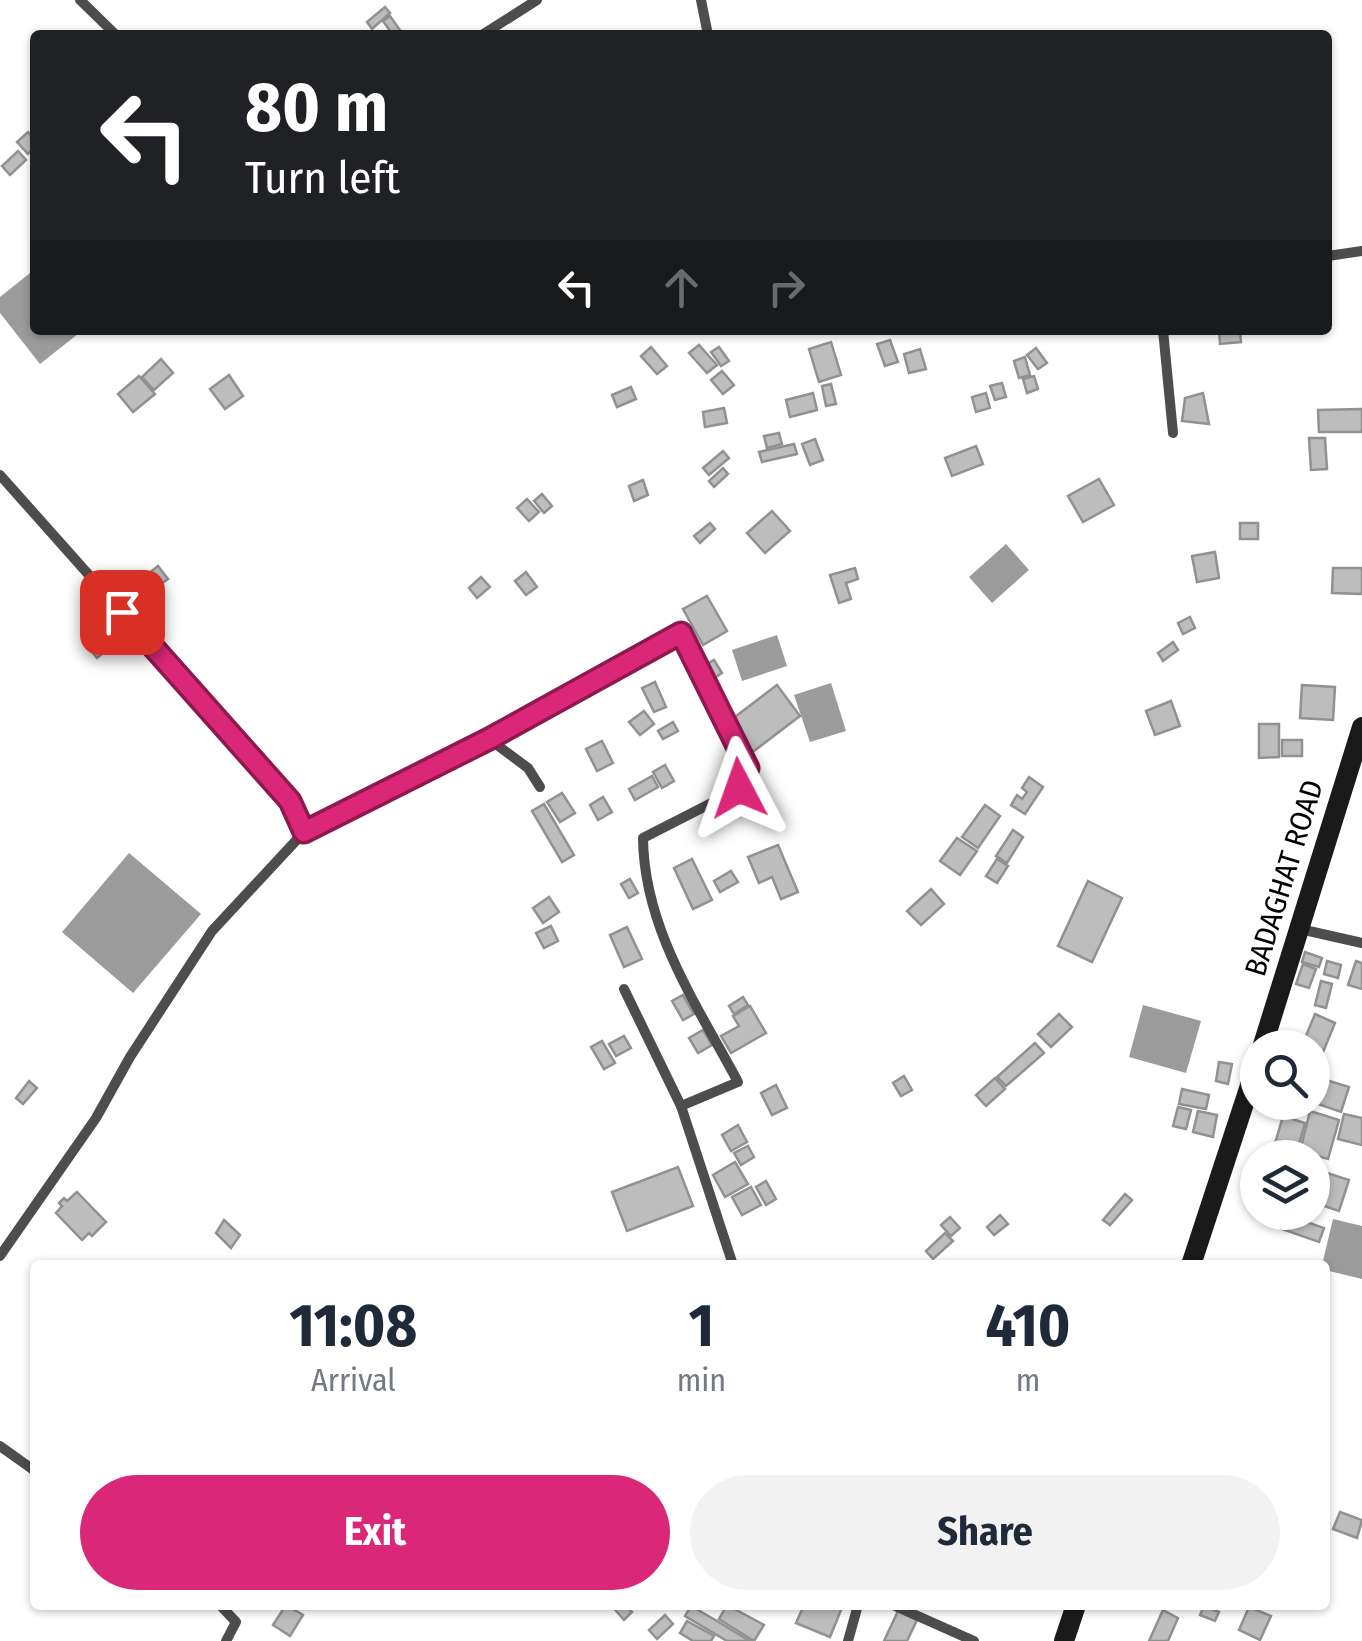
<!DOCTYPE html>
<html lang="en">
<head>
<meta charset="utf-8">
<style>
	:root { --surface:#fff; --page:#f2f2f3; --text:#1f2937; --muted:#747a83; --accent:#db2777 }
	body { margin:0; font-family:"Fira Sans Condensed",sans-serif; background:var(--page); color:var(--text); height:100vh; display:flex; flex-direction:column; font-size:38px; white-space:nowrap }
	* { box-sizing:border-box; margin:0 }
	p { font-size:32px; color:var(--muted) }
	.icon { flex:none; width:55px; height:55px; fill:none; stroke:currentColor; stroke-width:2; stroke-linecap:round; stroke-linejoin:round }
	.map { position:relative; flex:1; overflow:hidden }
	.panel { position:absolute; left:30px; top:1260px; width:1300px; height:350px; display:flex; flex-direction:column; background:var(--surface); border-radius:10px; box-shadow:0 2px 8px #0004 }
	.panel>* { flex:none }
	.top-card { position:absolute; left:30px; top:30px; width:1302px; height:305px; border-radius:10px; box-shadow:0 2px 8px #0004; background:#202124; color:#fff; overflow:hidden }
	.fabs { position:absolute; left:1240px; top:1030px; display:grid; gap:20px }
	.fabs a { display:grid; place-items:center; width:90px; height:90px; border-radius:50%; background:var(--surface); box-shadow:0 2px 8px #0004; font-size:50px }
	.pin { position:absolute; display:grid; place-items:center; width:85px; height:85px; color:#fff; margin:-42px; border-radius:20px; box-shadow:0 5px 15px #0006 }
	.me { position:absolute; width:110px; margin:-55px; rotate:356deg; stroke-linejoin:round; filter:drop-shadow(0 0 8px #0008) }
	.turn { display:flex; align-items:center; gap:35px; height:210px; padding:0 50px; font-size:45px }
	.turn .icon { width:130px; height:130px; stroke-width:2.5 }
	.turn b { display:block; font-size:70px; line-height:85px }
	.lanes { display:flex; align-items:center; height:95px; padding:0 50px; background:#0003; justify-content:center; gap:50px; direction:ltr }
	.lanes .off { opacity:.35 }
	.eta { display:flex; justify-content:space-evenly; align-items:center; height:170px; text-align:center }
	.eta b { font-size:60px; font-weight:700; line-height:70px }
	.primary-button { display:flex; gap:20px; margin-top:auto; padding:20px 50px }
	.primary-button a { flex:1; height:115px; border-radius:60px; background:var(--accent); color:#fff; font-size:40px; font-weight:700; line-height:115px; text-align:center }
	.primary-button a+a { background:var(--page); color:var(--text) }
	.map>svg:first-child { display:block }
</style>
</head>
<body>
<div class="map">
<svg width="1362" height="1641" viewBox="0 0 1362 1641">
	<rect width="100%" height="100%" fill="#fff"/>
	<g fill="#9b9b9b">
		<polygon points="35,269 35,330 83,330 40,364 0,313 0,297"/>
		<polygon points="1006,544 1029,570 992,603 969,577"/>
		<polygon points="777,635 787,666 742,681 732,650"/>
		<polygon points="831,683 846,731 810,742 794,695"/>
		<polygon points="129,853 201,914 133,993 62,932"/>
		<polygon points="1143,1005 1201,1021 1186,1073 1129,1057"/>
		<polygon points="1333,1219 1362,1226 1362,1279 1325,1270 1325,1265 1322,1265"/>
	</g>
	<g fill="#bdbdbd" stroke="#919191" stroke-width="2.5">
		<polygon points="385,7 390,13 372,29 367,22"/>
		<polygon points="390,16 402,33 398,35 393,35 383,21"/>
		<polygon points="28,132 35,140 35,147 28,154 17,142"/>
		<polygon points="18,151 26,160 10,175 2,166"/>
		<polygon points="1219,330 1240,330 1241,342 1220,344"/>
		<polygon points="890,340 898,362 885,366 877,344"/>
		<polygon points="831,342 841,375 819,382 809,349"/>
		<polygon points="699,345 717,365 707,373 689,353"/>
		<polygon points="651,347 667,366 657,374 641,356"/>
		<polygon points="719,347 729,361 721,366 711,352"/>
		<polygon points="1036,348 1047,363 1038,369 1027,355"/>
		<polygon points="920,349 926,369 909,373 904,354"/>
		<polygon points="1025,357 1030,375 1019,378 1014,361"/>
		<polygon points="161,359 173,373 154,390 142,377"/>
		<polygon points="722,371 734,385 723,394 711,380"/>
		<polygon points="229,375 243,396 225,409 210,389"/>
		<polygon points="139,376 155,394 133,412 118,394"/>
		<polygon points="1034,376 1038,389 1027,393 1023,379"/>
		<polygon points="1002,383 1006,397 995,400 990,386"/>
		<polygon points="831,384 836,404 826,406 822,386"/>
		<polygon points="631,387 636,399 617,407 612,395"/>
		<polygon points="813,393 817,410 790,417 786,400"/>
		<polygon points="986,393 990,408 976,412 972,397"/>
		<polygon points="1203,393 1209,424 1182,421 1185,398"/>
		<polygon points="724,408 727,423 705,427 703,412"/>
		<polygon points="1362,409 1362,432 1319,432 1318,410"/>
		<polygon points="779,433 782,444 767,448 764,436"/>
		<polygon points="1309,438 1325,438 1327,469 1311,470"/>
		<polygon points="815,439 823,460 810,465 802,444"/>
		<polygon points="794,444 797,454 762,462 759,452"/>
		<polygon points="976,446 983,464 952,476 945,458"/>
		<polygon points="723,451 729,458 709,475 703,468"/>
		<polygon points="723,468 728,474 714,487 709,481"/>
		<polygon points="1099,479 1114,505 1083,522 1068,496"/>
		<polygon points="643,480 648,495 634,501 629,486"/>
		<polygon points="542,494 552,506 544,513 534,501"/>
		<polygon points="527,499 539,512 529,521 517,508"/>
		<polygon points="772,511 790,531 765,553 747,533"/>
		<polygon points="710,523 715,529 700,543 694,536"/>
		<rect x="1240" y="523" width="18" height="16"/>
		<polygon points="1215,552 1219,578 1197,582 1192,556"/>
		<polygon points="158,566 168,579 142,598 133,586"/>
		<polygon points="855,568 858,579 846,583 851,599 839,603 830,575"/>
		<polygon points="1333,568 1362,568 1362,594 1332,593"/>
		<polygon points="526,572 537,587 526,595 515,581"/>
		<polygon points="481,577 490,587 477,598 469,588"/>
		<polygon points="132,589 141,598 125,612 117,603"/>
		<polygon points="154,591 162,601 147,613 138,604"/>
		<polygon points="707,596 727,631 703,645 683,609"/>
		<polygon points="1190,617 1195,628 1183,634 1178,623"/>
		<polygon points="109,630 118,641 97,658 88,647"/>
		<polygon points="1173,642 1178,650 1163,661 1158,653"/>
		<polygon points="714,660 722,673 713,679 705,665"/>
		<polygon points="655,682 666,707 654,712 642,688"/>
		<polygon points="777,685 800,716 750,754 727,723"/>
		<polygon points="1302,685 1335,687 1333,720 1300,718"/>
		<polygon points="1171,701 1180,726 1155,735 1146,711"/>
		<polygon points="644,711 654,724 640,735 629,722"/>
		<polygon points="673,722 678,731 663,739 658,731"/>
		<polygon points="1259,724 1279,724 1279,757 1259,758"/>
		<rect x="1282" y="740" width="20" height="16"/>
		<polygon points="602,741 613,763 597,771 586,749"/>
		<polygon points="665,765 674,781 662,788 653,772"/>
		<polygon points="652,776 658,787 635,800 629,789"/>
		<polygon points="1029,777 1043,787 1025,814 1011,805 1017,795 1022,799 1027,792 1022,788"/>
		<polygon points="562,793 575,813 560,822 547,802"/>
		<polygon points="603,797 612,812 598,820 590,805"/>
		<polygon points="544,804 574,855 562,862 532,811"/>
		<polygon points="985,805 1000,816 978,848 962,837"/>
		<polygon points="1013,830 1023,837 1007,863 996,856"/>
		<polygon points="957,838 977,851 960,875 940,861"/>
		<polygon points="778,845 798,892 781,899 772,877 759,883 748,857"/>
		<polygon points="692,859 712,900 693,909 674,868"/>
		<polygon points="997,859 1008,866 997,883 986,876"/>
		<polygon points="731,871 738,882 720,892 714,881"/>
		<polygon points="630,879 638,893 629,898 621,884"/>
		<polygon points="1088,881 1122,898 1092,962 1058,946"/>
		<polygon points="931,889 944,904 921,925 907,911"/>
		<polygon points="549,897 559,912 543,923 533,908"/>
		<polygon points="551,926 558,941 544,948 536,933"/>
		<polygon points="627,927 642,959 624,967 610,935"/>
		<polygon points="1305,952 1322,958 1319,967 1302,962"/>
		<polygon points="1327,961 1341,965 1338,978 1324,974"/>
		<polygon points="1356,961 1362,963 1362,989 1348,985"/>
		<polygon points="1303,964 1316,969 1309,988 1296,984"/>
		<polygon points="1321,981 1332,984 1326,1008 1315,1005"/>
		<polygon points="683,995 694,1014 683,1020 672,1001"/>
		<polygon points="743,997 748,1005 734,1014 729,1006"/>
		<polygon points="750,1006 766,1033 731,1053 721,1036 739,1026 733,1016"/>
		<polygon points="1059,1014 1072,1027 1051,1047 1038,1034"/>
		<polygon points="1315,1014 1335,1023 1319,1062 1312,1060 1312,1048 1301,1048"/>
		<polygon points="703,1030 712,1045 698,1053 689,1038"/>
		<polygon points="624,1036 631,1048 616,1056 609,1044"/>
		<polygon points="602,1041 615,1063 604,1069 591,1047"/>
		<polygon points="1035,1043 1044,1053 1006,1086 997,1077"/>
		<polygon points="1219,1062 1232,1064 1228,1084 1216,1081"/>
		<polygon points="904,1076 912,1090 901,1096 893,1083"/>
		<polygon points="995,1078 1005,1089 986,1106 976,1095"/>
		<polygon points="1323,1079 1349,1087 1341,1112 1315,1103"/>
		<polygon points="29,1081 37,1088 23,1104 16,1098"/>
		<polygon points="776,1085 787,1108 772,1115 761,1093"/>
		<polygon points="1182,1089 1209,1095 1206,1109 1179,1104"/>
		<polygon points="1264,1102 1286,1102 1279,1118 1261,1110"/>
		<polygon points="1178,1107 1191,1110 1186,1129 1173,1126"/>
		<polygon points="1198,1111 1217,1115 1213,1137 1193,1132"/>
		<polygon points="1310,1111 1339,1120 1328,1159 1300,1151"/>
		<polygon points="1344,1114 1362,1118 1362,1145 1338,1139"/>
		<polygon points="1283,1116 1305,1123 1296,1154 1274,1147"/>
		<polygon points="738,1125 747,1142 731,1151 722,1135"/>
		<polygon points="748,1146 754,1157 741,1165 734,1153"/>
		<polygon points="735,1162 748,1184 725,1197 713,1175"/>
		<polygon points="678,1167 693,1206 627,1231 612,1192"/>
		<polygon points="1321,1171 1349,1180 1339,1211 1312,1202 1312,1180 1317,1182"/>
		<polygon points="766,1181 776,1199 766,1205 756,1187"/>
		<polygon points="751,1187 761,1205 742,1215 732,1197"/>
		<polygon points="77,1192 106,1222 92,1236 89,1233 82,1240 56,1213 62,1206 59,1203 64,1198 67,1201"/>
		<polygon points="1125,1194 1132,1200 1110,1225 1103,1220"/>
		<polygon points="1283,1214 1324,1228 1319,1242 1279,1228"/>
		<polygon points="1000,1215 1008,1224 994,1235 987,1227"/>
		<polygon points="950,1217 960,1228 951,1236 941,1225"/>
		<polygon points="224,1220 240,1235 231,1248 216,1233"/>
		<polygon points="945,1233 953,1241 933,1259 926,1251"/>
		<polygon points="1340,1512 1362,1520 1357,1538 1333,1529"/>
		<polygon points="286,1605 303,1615 290,1636 273,1625"/>
		<polygon points="611,1605 625,1605 632,1612 624,1620"/>
		<polygon points="727,1605 764,1625 754,1641 719,1619"/>
		<polygon points="804,1605 843,1605 830,1637 796,1623"/>
		<polygon points="691,1606 717,1621 750,1641 727,1641 685,1616"/>
		<polygon points="1204,1606 1219,1612 1215,1621 1200,1615"/>
		<polygon points="1249,1607 1271,1616 1260,1640 1239,1630"/>
		<polygon points="1163,1610 1178,1618 1168,1641 1149,1641"/>
		<polygon points="898,1611 917,1620 907,1641 884,1641"/>
		<polygon points="665,1615 673,1624 657,1639 649,1630"/>
		<polygon points="687,1621 714,1636 711,1641 693,1641 680,1633"/>
	</g>
	<g fill="none" stroke-linecap="round" stroke-linejoin="round">
		<g stroke="#4d4d4d" stroke-width="10">
			<polyline points="80,0 116,35"/>
			<polyline points="701,0 708,35"/>
			<polyline points="482,35 537,0"/>
			<polyline points="1328,256 1362,251"/>
			<polyline points="1163,330 1173,433"/>
			<polyline points="0,475 290,801 304,832 489,739 528,768 540,787"/>
			<path d="M 489,739 L 681,633 L 748,768 L 739,789 L 643,838 C 644,929 697,1005 738,1082 L 681,1106"/>
			<polyline points="1300,929 1362,943"/>
			<polyline points="624,989 681,1106 733,1265"/>
			<polyline points="0,1256 96,1118 130,1057 212,931 304,832"/>
			<polyline points="0,1446 35,1471"/>
			<polyline points="220,1605 236,1622 226,1641"/>
			<polyline points="893,1605 974,1641"/>
			<polyline points="848,1641 858,1605"/>
		</g>
		<g stroke="#1a1a1a" stroke-width="20">
			<polyline points="1262,1048 1362,727"/>
			<polyline points="1191,1265 1258,1061"/>
			<polyline points="1064,1641 1076,1605"/>
		</g>
	</g>
	<g fill="none" stroke-linecap="round" stroke-linejoin="round">
		<g stroke="#8e194d" stroke-width="25">
			<polyline id="route" points="122,612 290,801 304,832 489,739 681,633 748,768 739,788"/>
		</g>
		<use href="#route" stroke="#db2777" stroke-width="18"/>
	</g>
	<g text-anchor="middle" stroke-width="8" stroke-linejoin="round" paint-order="stroke">
		<g font-size="30" fill="#000" stroke="#fff">
			<text transform="translate(1284 878) rotate(-73)" y="10">BADAGHAT ROAD</text>
		</g>
	</g>
</svg>
<div class="fabs">
<a><svg class="icon" aria-label="search" viewBox="0 0 24 24"><circle cx="10" cy="10" r="6"/><path d="M15 15l6 6"/></svg></a>
<a><svg class="icon" aria-label="layers" viewBox="0 0 24 24"><path d="M12 4l9 5-9 5-9-5zM3 14l9 5 9-5"/></svg></a>
</div>
<div class="pin" style="left:122px;top:612px;background:#d93025"><svg class="icon" aria-label="arrive" viewBox="0 0 24 24"><path d="M6 21V4h12l-3 4 3 4H6"/></svg></div>
<svg class="me" style="left:739px;top:788px" viewBox="-20 -20 40 40"><path d="M0-17L14 15 0 8-14 15z" fill="#db2777" stroke="#fff" stroke-width="4"/></svg>
<div class="top-card">
<div class="turn"><svg class="icon" aria-label="left" viewBox="0 0 24 24"><path d="M17 20v-9H6M10 6l-5 5 5 5"/></svg><div><b>80 m</b>Turn left</div></div>
<div class="lanes"><svg class="icon" aria-label="left" viewBox="0 0 24 24"><path d="M17 20v-9H6M10 6l-5 5 5 5"/></svg><svg class="icon off" aria-label="ahead" viewBox="0 0 24 24"><path d="M12 20V5M6 11l6-6 6 6"/></svg><svg class="icon off" aria-label="right" viewBox="0 0 24 24"><path d="M7 20v-9h11M14 6l5 5-5 5"/></svg></div>
</div>
<section class="panel">
<div class="eta">
<div><b>11:08</b><p>Arrival</p></div>
<div><b>1</b><p>min</p></div>
<div><b>410</b><p>m</p></div>
</div>
<div class="primary-button"><a>Exit</a><a>Share</a></div>
</section>
</div>
</body>
</html>
